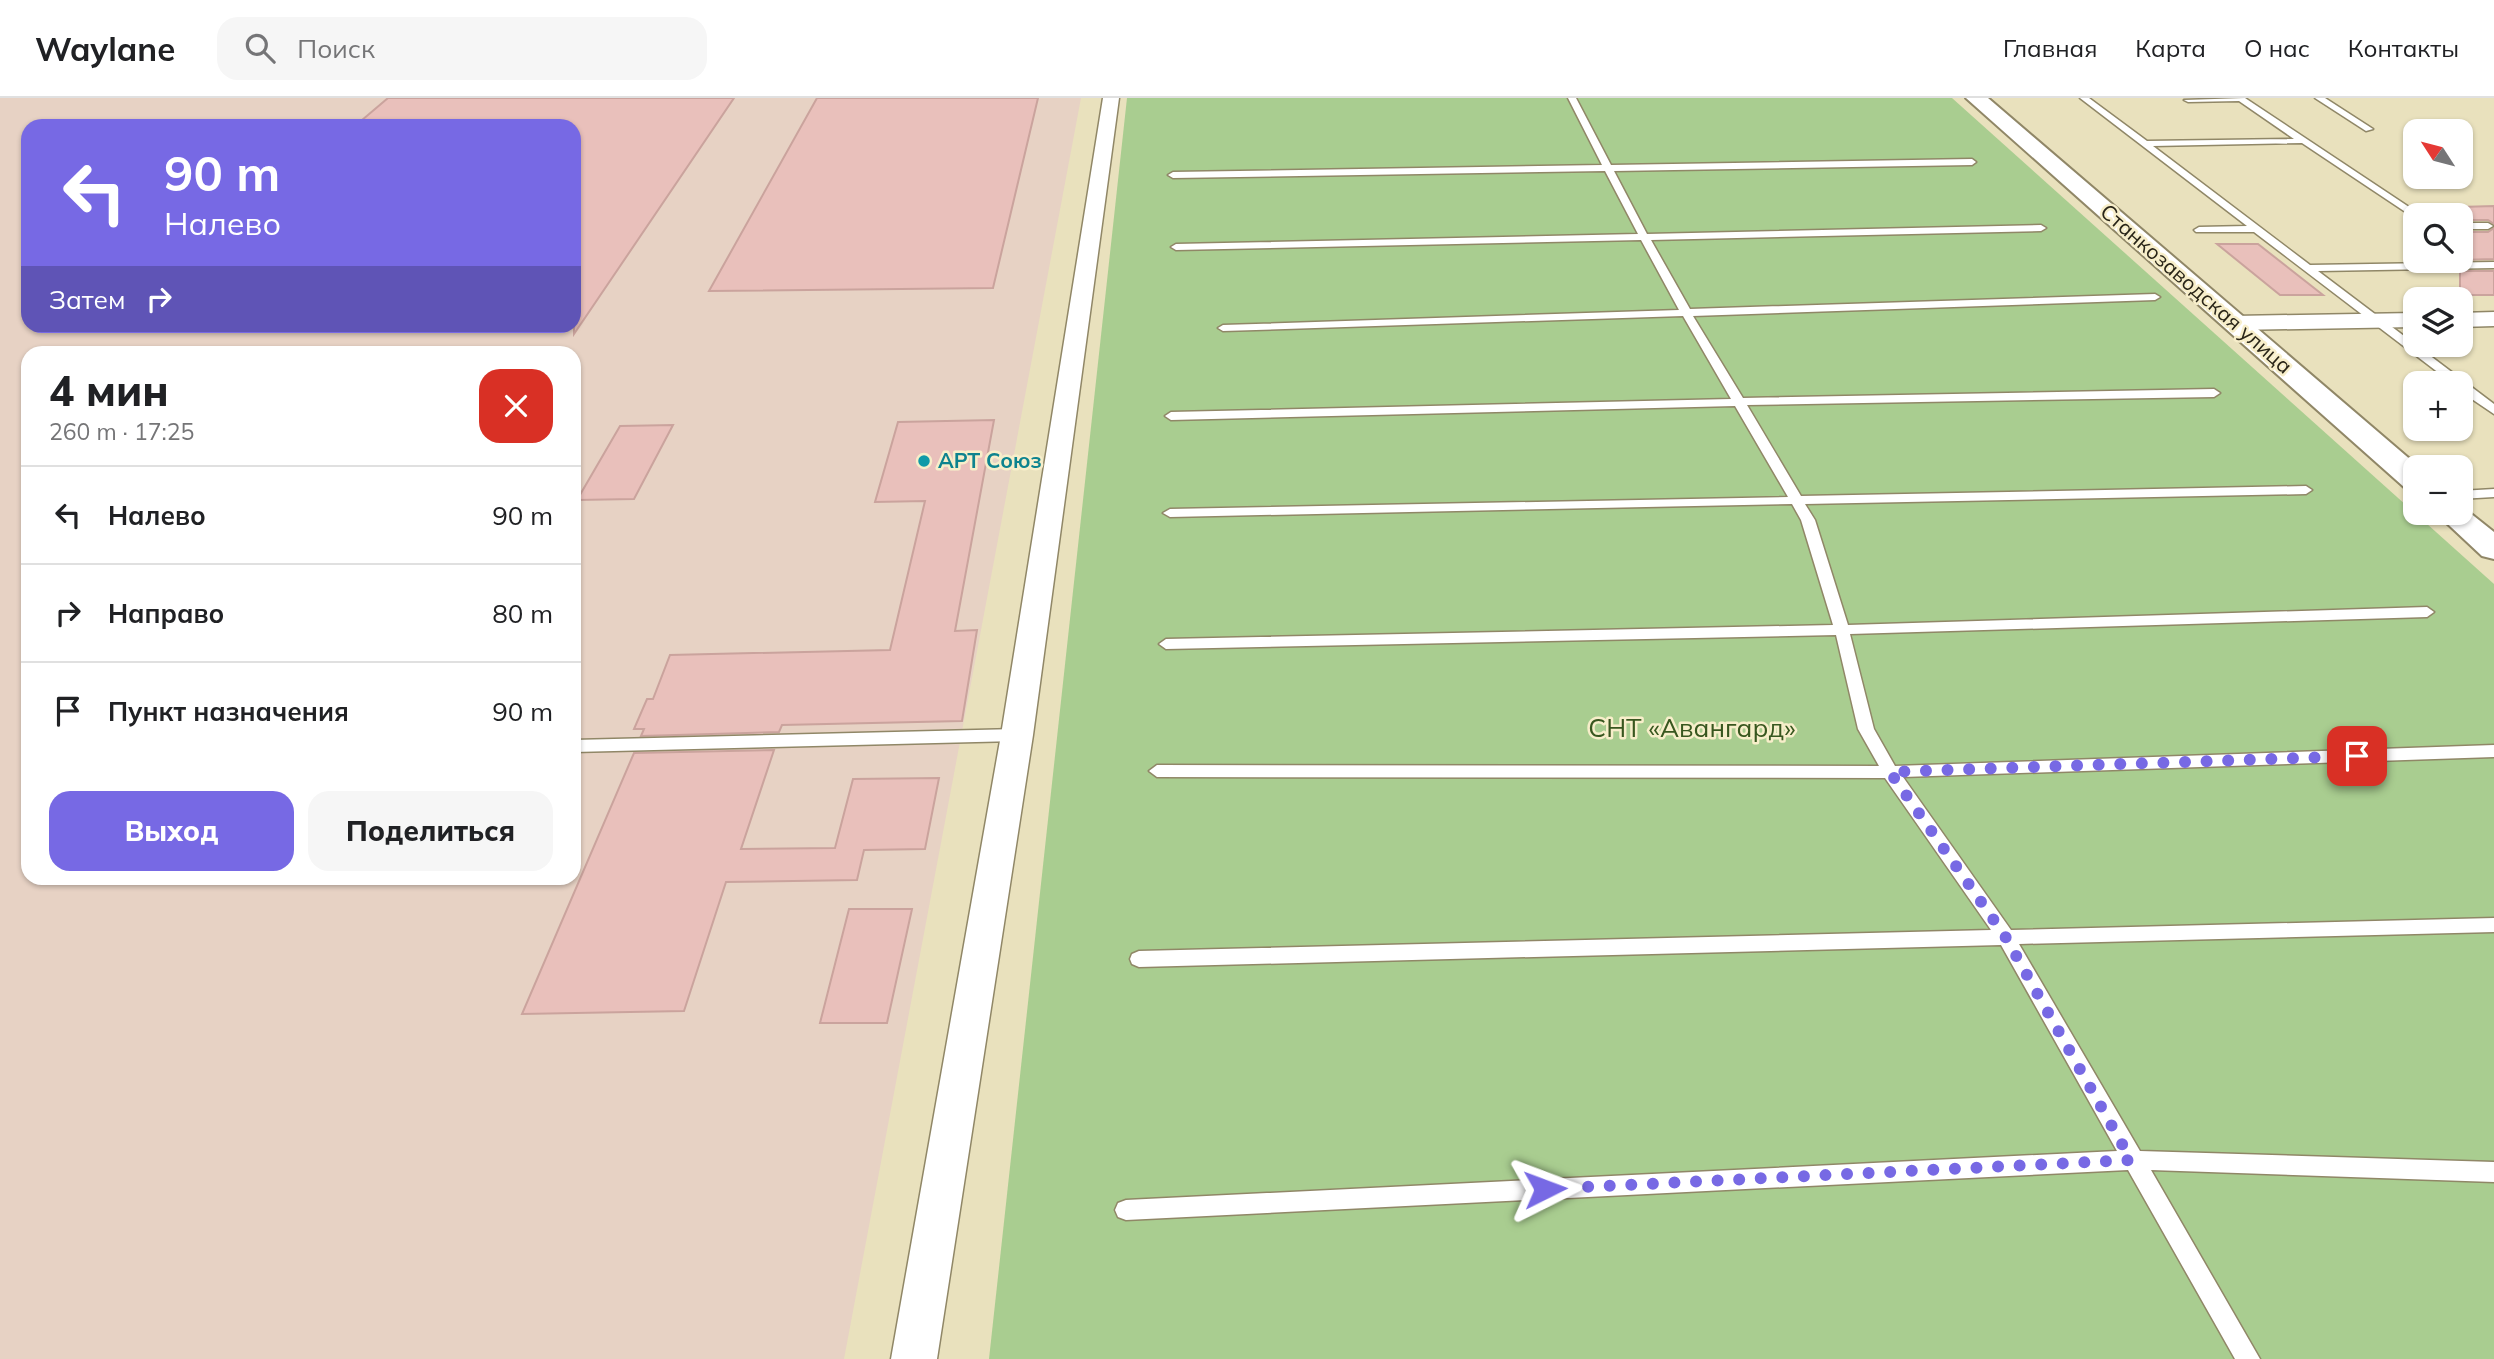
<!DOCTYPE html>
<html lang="ru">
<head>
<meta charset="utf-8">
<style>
	:root { --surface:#fff; --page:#f6f6f6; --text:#202124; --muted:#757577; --line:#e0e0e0; --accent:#7769e4 }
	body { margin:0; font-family:Mulish,sans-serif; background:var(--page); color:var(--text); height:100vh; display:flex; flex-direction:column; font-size:26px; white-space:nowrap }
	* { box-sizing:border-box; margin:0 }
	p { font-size:23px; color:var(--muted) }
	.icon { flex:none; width:38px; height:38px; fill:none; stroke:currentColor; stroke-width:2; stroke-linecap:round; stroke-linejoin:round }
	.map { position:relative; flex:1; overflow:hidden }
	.panel { position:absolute; left:21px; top:248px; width:560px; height:539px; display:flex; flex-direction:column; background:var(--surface); border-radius:21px; box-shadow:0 2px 5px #0004 }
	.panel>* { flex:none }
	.hud { position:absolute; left:21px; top:21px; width:560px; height:214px; border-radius:21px; box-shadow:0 2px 5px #0004; background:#7769e4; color:#fff; overflow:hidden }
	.needle { width:46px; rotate:306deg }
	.tools { position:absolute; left:2403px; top:21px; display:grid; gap:14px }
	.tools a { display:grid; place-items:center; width:70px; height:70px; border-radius:14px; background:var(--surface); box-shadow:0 2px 5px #0004; font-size:35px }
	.pin { position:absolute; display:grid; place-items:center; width:60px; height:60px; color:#fff; margin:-30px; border-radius:14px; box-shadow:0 4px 10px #0006 }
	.me { position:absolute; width:77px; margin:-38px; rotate:87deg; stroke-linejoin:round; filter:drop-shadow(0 0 5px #0008) }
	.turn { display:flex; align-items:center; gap:24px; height:147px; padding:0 28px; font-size:32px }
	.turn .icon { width:91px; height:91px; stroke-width:2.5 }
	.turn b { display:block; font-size:49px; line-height:60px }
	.then { display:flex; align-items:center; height:66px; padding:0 28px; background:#0003; gap:14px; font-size:26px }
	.round { display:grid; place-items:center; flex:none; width:74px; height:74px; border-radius:21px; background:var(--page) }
	.overview { display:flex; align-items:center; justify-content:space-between; height:119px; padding:0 28px }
	h1 { font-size:42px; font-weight:800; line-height:52px }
	.action { display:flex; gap:14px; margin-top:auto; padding:14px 28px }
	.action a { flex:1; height:80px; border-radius:21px; background:var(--accent); color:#fff; font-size:28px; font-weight:800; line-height:80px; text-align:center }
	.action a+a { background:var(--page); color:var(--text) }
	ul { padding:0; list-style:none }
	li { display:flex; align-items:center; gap:21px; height:98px; padding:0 28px; border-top:2px solid var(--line) }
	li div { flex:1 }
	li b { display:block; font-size:26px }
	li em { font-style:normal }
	header { display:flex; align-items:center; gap:42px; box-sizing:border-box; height:98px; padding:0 35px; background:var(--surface); border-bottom:2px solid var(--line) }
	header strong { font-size:33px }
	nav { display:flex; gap:38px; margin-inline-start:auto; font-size:24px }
	.search { width:490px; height:63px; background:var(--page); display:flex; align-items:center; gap:18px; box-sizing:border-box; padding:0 24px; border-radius:21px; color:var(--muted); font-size:26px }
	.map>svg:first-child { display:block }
</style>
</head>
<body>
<header>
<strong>Waylane</strong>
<div class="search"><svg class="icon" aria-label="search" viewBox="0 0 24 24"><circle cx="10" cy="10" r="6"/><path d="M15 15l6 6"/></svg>Поиск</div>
<nav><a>Главная</a><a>Карта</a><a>О нас</a><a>Контакты</a></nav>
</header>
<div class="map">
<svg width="2494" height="1261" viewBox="0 0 2494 1261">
	<rect width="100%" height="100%" fill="#e9e1bd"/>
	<path fill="#e7d2c4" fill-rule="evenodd" d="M 0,0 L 1081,0 L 844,1261 L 0,1261 ZM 28,28 L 574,28 L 574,228 L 28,228 ZM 28,256 L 574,256 L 574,780 L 28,780 Z"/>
	<polygon fill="#a9cd90" points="1127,0 1952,0 2494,486 2494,1261 989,1261"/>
	<g fill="#e9c0bb" stroke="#caa39d" stroke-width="2">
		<polygon points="388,0 734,0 574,236 574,28 355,28"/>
		<polygon points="817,0 1038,0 993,190 709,193"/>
		<polygon points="2494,108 2494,126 2488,122 2460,122 2460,109"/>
		<polygon points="2494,130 2494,161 2460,162 2460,134 2488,134"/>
		<polygon points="2217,146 2258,146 2323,197 2280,197"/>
		<rect x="2460" y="173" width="34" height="24"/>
		<polygon points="994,322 955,533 977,532 962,623 782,627 779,634 641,638 644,631 634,631 647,601 653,601 670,557 890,552 925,403 875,404 898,324"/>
		<polygon points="673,327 634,401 577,402 620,328"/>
		<polygon points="774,652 741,751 835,750 853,681 939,680 925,751 864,752 857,782 726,784 684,913 522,916 634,655"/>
		<polygon points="849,811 912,811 887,925 820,925"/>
	</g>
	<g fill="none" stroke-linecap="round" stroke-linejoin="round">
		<g stroke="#908767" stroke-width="3">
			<g id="service">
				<polygon points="1568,0 1576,0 1611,67 1972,61 1976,64 1972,67 1614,73 1647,136 2041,127 2046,130 2041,133 1651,142 1690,211 2155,196 2160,199 2155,202 1693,218 1743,300 2214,291 2220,295 2214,299 1747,307 1801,398 2306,388 2312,392 2306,396 1805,406 1815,422 1848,527 2427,509 2434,514 2427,519 1850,536 1874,631 1895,668 2494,647 2494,659 1903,679 2011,832 2494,820 2494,834 2019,846 2140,1053 2494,1064 2494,1084 2151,1072 2260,1261 2235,1261 2128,1072 1126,1122 1118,1119 1115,1112 1118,1105 1126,1102 2117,1053 2001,847 1139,869 1132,866 1130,861 1132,856 1139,853 1991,832 1885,680 1157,679 1149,673 1157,667 1879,668 1858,631 1836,537 1166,551 1159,546 1166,541 1833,527 1801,422 1792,406 1170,419 1163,415 1170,411 1788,399 1735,308 1171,322 1165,318 1171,314 1731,301 1683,218 1223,233 1218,230 1223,227 1679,212 1641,142 1176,152 1171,149 1176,146 1638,136 1605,73 1173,80 1168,77 1173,74 1602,67"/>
				<polygon points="2080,0 2089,0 2147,43 2294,41 2239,3 2188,4 2184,2 2245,0 2421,117 2413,119 2302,45 2153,48 2310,167 2494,164 2494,170 2318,173 2494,306 2494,316 2460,293 2460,285 2452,285 2254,134 2196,134 2194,132 2199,129 2247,128"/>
				<polygon points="2315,0 2325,0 2373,31 2366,33"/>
				<polygon points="2460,125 2488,125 2493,128 2488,131 2460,131"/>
				<polygon points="2494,391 2494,399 2460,401 2460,393"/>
				<polygon points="1017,631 1025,637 1017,643 574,654 574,642"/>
			</g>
		</g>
		<g stroke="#908767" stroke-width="3">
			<g id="minor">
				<polygon points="1103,0 1119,0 1033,637 937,1261 891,1261 1001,637"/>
				<polygon points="2494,214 2494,228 2460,229 2460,215"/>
				<polygon points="2415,215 2415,229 2235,232 2227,230 2224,225 2227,220 2235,218"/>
			</g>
		</g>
		<g stroke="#908767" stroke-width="4">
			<g id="tertiary">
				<polygon points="1966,0 1988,0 2419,369 2415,369 2415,391 2404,389"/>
				<polygon points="2460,407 2494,434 2494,461 2482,458 2436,415 2460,415"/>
			</g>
		</g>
		<use href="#service" fill="#fff" fill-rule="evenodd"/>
		<use href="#minor" fill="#fff" fill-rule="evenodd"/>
		<use href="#tertiary" fill="#fff" fill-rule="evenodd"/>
	</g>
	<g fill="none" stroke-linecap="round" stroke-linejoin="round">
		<polyline stroke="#7769e4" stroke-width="12" stroke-dasharray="0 21.6" points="1545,1091 2131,1062 2005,838 1890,674 2357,658"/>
	</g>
	<circle fill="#0f9aa8" stroke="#f7eeca" stroke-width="2.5" cx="924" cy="363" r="7"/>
	<g text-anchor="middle" stroke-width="5" stroke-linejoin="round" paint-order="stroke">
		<g font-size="21" fill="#292518" stroke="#f7eeca">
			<text transform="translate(2196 191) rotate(41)" y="7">Станкозаводская улица</text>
		</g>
		<g font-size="21" font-weight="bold" fill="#0d838f" stroke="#f7eeca" text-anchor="start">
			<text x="938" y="370">АРТ Союз</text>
		</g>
		<g font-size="26" fill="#38571f" stroke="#f7eeca">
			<text x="1692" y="639">СНТ «Авангард»</text>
		</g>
	</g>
</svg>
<div class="tools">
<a><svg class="needle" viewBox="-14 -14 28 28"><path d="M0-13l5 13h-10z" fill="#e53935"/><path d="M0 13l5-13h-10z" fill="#757577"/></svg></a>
<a><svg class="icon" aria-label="search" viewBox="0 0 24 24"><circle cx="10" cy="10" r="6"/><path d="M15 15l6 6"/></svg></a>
<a><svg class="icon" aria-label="layers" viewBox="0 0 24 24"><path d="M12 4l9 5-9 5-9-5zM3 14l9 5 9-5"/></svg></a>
<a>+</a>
<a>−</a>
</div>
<div class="pin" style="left:2357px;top:658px;background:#d93025"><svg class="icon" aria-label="arrive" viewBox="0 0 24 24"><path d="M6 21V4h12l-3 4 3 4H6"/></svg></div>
<svg class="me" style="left:1545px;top:1091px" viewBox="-20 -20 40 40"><path d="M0-17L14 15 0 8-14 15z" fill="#7769e4" stroke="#fff" stroke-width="4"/></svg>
<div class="hud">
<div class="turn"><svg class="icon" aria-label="left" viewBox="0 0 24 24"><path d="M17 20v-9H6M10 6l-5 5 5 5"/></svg><div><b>90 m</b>Налево</div></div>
<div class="then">Затем<svg class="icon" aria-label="right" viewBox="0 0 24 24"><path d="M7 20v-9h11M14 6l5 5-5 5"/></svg></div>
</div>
<section class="panel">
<div class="overview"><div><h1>4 мин</h1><p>260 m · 17:25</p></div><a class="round" style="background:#d93025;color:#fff"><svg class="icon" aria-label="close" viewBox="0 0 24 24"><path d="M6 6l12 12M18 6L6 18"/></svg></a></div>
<ul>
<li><svg class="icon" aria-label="left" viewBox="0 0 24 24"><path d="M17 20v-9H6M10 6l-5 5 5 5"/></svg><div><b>Налево</b></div><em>90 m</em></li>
<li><svg class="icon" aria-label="right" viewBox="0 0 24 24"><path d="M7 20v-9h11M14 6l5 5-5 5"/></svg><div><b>Направо</b></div><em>80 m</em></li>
<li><svg class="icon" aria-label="arrive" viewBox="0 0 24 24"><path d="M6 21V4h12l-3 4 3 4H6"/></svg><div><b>Пункт назначения</b></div><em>90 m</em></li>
</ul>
<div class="action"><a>Выход</a><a>Поделиться</a></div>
</section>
</div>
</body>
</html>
